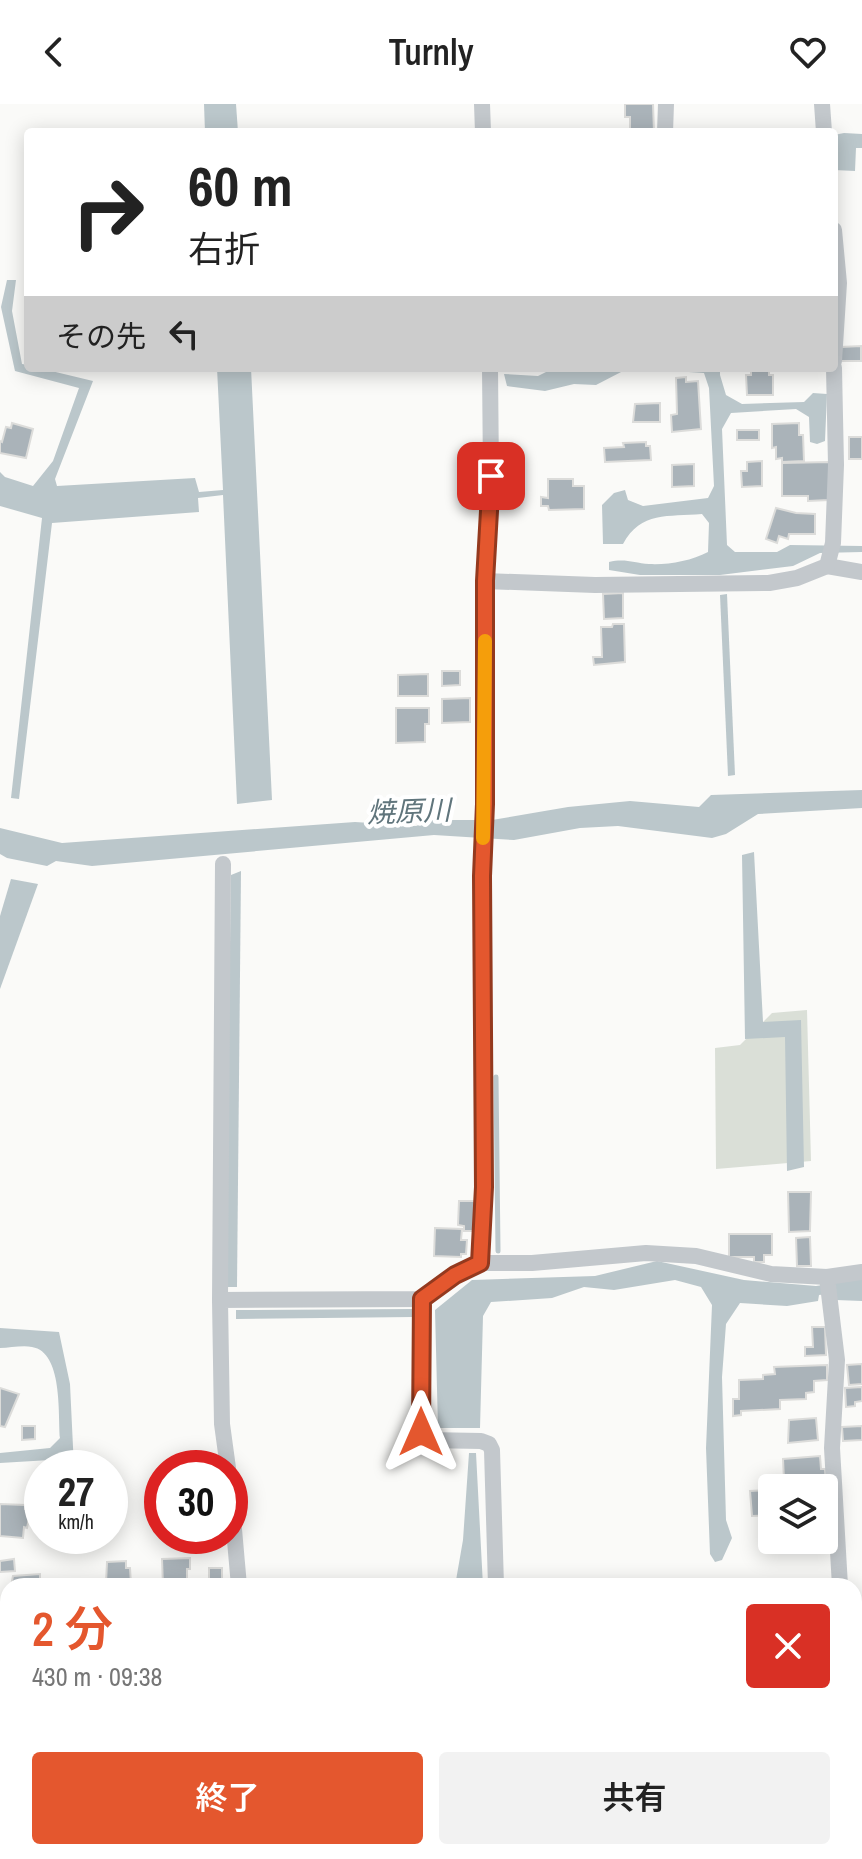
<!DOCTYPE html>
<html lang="ja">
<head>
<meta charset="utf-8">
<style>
	:root { --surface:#fff; --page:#f2f2f2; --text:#222; --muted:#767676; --accent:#e4572e }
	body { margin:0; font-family:"Archivo Narrow","Noto Sans JP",sans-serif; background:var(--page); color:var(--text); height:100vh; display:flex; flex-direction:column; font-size:30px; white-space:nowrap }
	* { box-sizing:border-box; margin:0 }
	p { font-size:26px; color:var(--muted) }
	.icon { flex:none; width:44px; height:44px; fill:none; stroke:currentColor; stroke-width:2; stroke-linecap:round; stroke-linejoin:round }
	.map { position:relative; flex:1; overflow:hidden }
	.details { position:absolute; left:0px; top:1474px; width:862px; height:282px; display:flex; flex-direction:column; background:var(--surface); border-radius:24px 24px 0 0; box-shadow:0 4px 20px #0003 }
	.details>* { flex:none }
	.guide { position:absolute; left:24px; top:24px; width:814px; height:244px; border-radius:8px; box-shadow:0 4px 20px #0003; background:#fff; color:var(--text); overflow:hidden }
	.buttons { position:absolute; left:758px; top:1370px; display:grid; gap:16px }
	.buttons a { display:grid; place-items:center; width:80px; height:80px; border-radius:8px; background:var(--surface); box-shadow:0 4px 20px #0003; font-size:40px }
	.speed { position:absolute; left:24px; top:1346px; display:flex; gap:16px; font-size:40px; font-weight:700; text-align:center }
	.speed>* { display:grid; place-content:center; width:104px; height:104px; border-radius:50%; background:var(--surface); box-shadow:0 4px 20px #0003; line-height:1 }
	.speed small { font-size:20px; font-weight:400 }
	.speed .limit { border:12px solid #d22; background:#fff; color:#111 }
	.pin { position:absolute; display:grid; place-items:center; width:68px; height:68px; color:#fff; margin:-34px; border-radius:16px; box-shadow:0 4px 12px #0006 }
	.me { position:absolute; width:88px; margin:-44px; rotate:0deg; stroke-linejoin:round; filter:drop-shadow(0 0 6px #0008) }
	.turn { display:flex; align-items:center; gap:28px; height:168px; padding:0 32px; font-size:36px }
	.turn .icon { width:104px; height:104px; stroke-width:2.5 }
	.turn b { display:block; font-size:56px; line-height:68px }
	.then { display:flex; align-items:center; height:76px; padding:0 32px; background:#0003; gap:16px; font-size:30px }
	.round { display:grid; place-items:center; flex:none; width:84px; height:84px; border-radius:8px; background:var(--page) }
	.headline { display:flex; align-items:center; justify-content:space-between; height:136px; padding:0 32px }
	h1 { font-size:48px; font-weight:600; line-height:60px; color:var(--accent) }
	.primary-button { display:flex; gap:16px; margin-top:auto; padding:16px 32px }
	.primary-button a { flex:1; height:92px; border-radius:8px; background:var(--accent); color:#fff; font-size:32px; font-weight:600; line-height:92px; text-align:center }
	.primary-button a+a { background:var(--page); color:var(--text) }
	header { display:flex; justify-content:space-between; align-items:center; height:104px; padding:0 32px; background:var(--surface); font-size:36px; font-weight:600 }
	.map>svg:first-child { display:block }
</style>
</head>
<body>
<header><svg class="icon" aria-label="back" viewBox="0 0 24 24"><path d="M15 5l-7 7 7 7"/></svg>Turnly<svg class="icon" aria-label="heart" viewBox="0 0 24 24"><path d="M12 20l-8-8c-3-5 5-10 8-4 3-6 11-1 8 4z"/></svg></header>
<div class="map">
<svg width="862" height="1755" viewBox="0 0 862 1755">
	<rect width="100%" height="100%" fill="#fafaf8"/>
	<polygon fill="#dadfd7" points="807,906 811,1057 716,1065 715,944 740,941 772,909"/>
	<g fill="#bbc7cb">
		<polygon points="204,0 236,0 238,28 205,28"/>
		<polygon points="844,29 862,30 862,44 856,44 855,67 834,66 834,31"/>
		<polygon points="7,176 16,176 12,207 22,260 28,261 28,264 39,264 93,277 55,375 57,382 195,374 199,388 223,386 217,264 251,264 272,696 237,700 223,391 198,394 199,408 52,419 19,695 11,694 42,414 0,402 0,368 5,373 33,382 53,357 79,284 15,267 1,203"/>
		<path d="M 554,264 L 720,264 L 720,271 L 726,291 L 742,300 L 804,298 L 813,289 L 827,290 L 825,337 L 817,340 L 810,338 L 809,313 L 796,305 L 731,309 L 722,325 L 727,441 L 735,448 L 777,448 L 790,441 L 862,442 L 862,448 L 820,449 L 793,462 L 720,471 L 640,471 L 609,466 L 609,458 C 625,454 634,459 649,460 C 668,461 691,457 708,448 L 709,419 L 702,410 C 668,413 641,407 623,440 L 603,440 L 602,401 L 614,389 L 625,386 L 628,396 L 643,402 L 708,394 L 714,382 L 709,284 L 704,269 L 642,265 L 623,267 L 596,281 L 574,280 L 545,287 L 507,282 L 504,270 L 538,272 Z"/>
		<polygon points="727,490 735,671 728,672 720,491"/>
		<polygon points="862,686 862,704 758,710 726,730 712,734 618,722 580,724 514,736 434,731 92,762 56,757 47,762 7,754 0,750 0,724 62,739 355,718 416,722 432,716 492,716 568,703 630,697 699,703 711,691"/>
		<polygon points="754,748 763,918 801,916 804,1063 787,1067 785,933 745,935 742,751"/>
		<polygon points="241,767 237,1183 225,1183 231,771"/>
		<polygon points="11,775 38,780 0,885 0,812"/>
		<polygon points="657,1157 744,1176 816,1182 862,1175 862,1197 836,1196 835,1189 819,1191 818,1197 787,1202 740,1199 726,1220 722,1273 726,1416 732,1434 722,1456 715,1458 710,1450 706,1344 712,1201 701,1183 675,1176 614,1186 584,1183 552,1194 491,1198 483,1212 480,1324 438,1324 435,1206 472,1176 595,1172"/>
		<polygon points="412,1205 413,1213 236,1215 236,1206"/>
		<path d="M 0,1224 L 59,1228 L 70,1280 L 74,1364 L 64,1364 L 50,1356 L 0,1359 L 0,1349 L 50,1344 L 60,1334 C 58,1310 63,1248 32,1243 C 22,1241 10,1244 0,1244 Z"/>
		<polygon points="469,1349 476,1349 483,1482 455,1482 463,1436"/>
	</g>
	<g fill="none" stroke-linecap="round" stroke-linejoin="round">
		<polyline stroke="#bbc7cb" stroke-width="5" points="496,973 498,1147"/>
	</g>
	<g fill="#aab3b9" stroke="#dcdcda" stroke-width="2">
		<polygon points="625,0 653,0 654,28 630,28 630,13 625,13"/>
		<polygon points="861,242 861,257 841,257 841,243"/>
		<polygon points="751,264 769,264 769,271 773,271 773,291 747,291 746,271 751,271"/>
		<polygon points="686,273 686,278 698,277 701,325 672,328 671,311 677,310 676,274"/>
		<polygon points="660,299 660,318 633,318 635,300"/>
		<polygon points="12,319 33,325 26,354 0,349 0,337 2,338 6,323 11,324"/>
		<polygon points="799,319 799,331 803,331 804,357 782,358 782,354 776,355 776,343 772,344 772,320"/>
		<rect x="737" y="326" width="22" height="10"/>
		<rect x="849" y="333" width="13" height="22"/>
		<polygon points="646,338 646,342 650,342 651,356 605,358 604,344 624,343 623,339"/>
		<polygon points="762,357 762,382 742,383 741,367 747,367 747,358"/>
		<polygon points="829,358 829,396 808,397 808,392 782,392 782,359"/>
		<polygon points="694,360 694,382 672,383 672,361"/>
		<polygon points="548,375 573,375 573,382 584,382 584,405 549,406 548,402 541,402 541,393 548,394"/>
		<polygon points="776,404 796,409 815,410 815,430 789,430 788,435 779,432 777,439 766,435"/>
		<polygon points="623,489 623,514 604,515 603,490"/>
		<polygon points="613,520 624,520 625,558 594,561 593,553 602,553 601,523 612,523"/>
		<polygon points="442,567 460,567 460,581 442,582"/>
		<polygon points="428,570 428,592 398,592 398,571"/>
		<polygon points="470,594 470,618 442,619 442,595"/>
		<polygon points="396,604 429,604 429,620 425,620 425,638 396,639"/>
		<polygon points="788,1088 811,1088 810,1127 789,1128"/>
		<polygon points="459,1097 477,1097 475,1127 464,1127 464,1122 458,1121"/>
		<polygon points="435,1124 462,1125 461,1136 467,1136 466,1150 461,1150 461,1153 434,1152"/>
		<polygon points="729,1130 772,1130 772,1151 764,1151 764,1158 754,1158 754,1153 729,1153"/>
		<polygon points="810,1133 811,1162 797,1162 796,1134"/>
		<polygon points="812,1223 825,1223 826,1251 805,1252 805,1243 813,1243"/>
		<polygon points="862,1260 862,1280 849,1281 847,1261"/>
		<polygon points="827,1261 827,1276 814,1277 814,1288 806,1289 806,1295 780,1296 780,1305 741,1307 741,1311 733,1312 733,1295 739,1295 739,1276 763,1275 763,1271 775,1270 774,1263"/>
		<polygon points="862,1283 862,1297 855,1298 855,1302 846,1303 845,1284"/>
		<polygon points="0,1284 19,1290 5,1323 0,1322"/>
		<polygon points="816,1314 818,1336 788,1339 789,1316"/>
		<polygon points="22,1322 35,1322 35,1335 22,1336"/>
		<polygon points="862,1322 862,1336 843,1337 842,1323"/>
		<polygon points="820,1352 821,1365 825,1365 826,1377 822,1377 822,1384 790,1384 790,1376 784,1376 783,1355"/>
		<polygon points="767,1386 767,1390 772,1389 772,1411 752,1412 750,1387"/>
		<polygon points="0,1400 25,1401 25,1405 31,1405 27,1424 24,1423 23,1434 0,1432"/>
		<polygon points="190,1454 190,1465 187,1465 187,1482 163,1482 162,1455"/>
		<polygon points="14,1455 15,1467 0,1468 0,1457"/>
		<polygon points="126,1457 126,1464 130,1464 131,1480 112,1482 112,1479 106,1479 107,1458"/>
		<rect x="209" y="1464" width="13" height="14"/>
		<polygon points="40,1470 40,1481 37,1482 11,1482 13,1472"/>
		<rect x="0" y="1545" width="8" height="28"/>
	</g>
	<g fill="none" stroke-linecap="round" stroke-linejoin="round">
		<g stroke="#c3c8cc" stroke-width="16">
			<polyline points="482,0 483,28"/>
			<polyline points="822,0 824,28"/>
			<polyline points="665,28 666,0"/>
			<polyline points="834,126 839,179 834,257"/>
			<polyline points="827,462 862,468"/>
			<polyline points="485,477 595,481 769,479 797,474 827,462 833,439 836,361 834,264"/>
			<polyline points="480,1159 484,1083 482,772 485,700 485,477 491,372 490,264"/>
			<polyline points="827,1173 837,1256 832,1344 840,1482"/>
			<polyline points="422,1195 421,1328 427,1336 481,1337 489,1340 492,1346 496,1482"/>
			<polyline points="220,1196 223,760"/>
			<polyline points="228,1364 222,1320 220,1196 422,1195 455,1171 480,1159 532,1159 646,1149 696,1152 771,1170 827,1173 862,1168"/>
			<polyline points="230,1380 239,1482"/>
			<polyline points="0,1523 8,1523"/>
			<polyline points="854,1686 862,1684"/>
			<polyline points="503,1748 503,1755"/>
			<polyline points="849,1748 849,1755"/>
			<polyline points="213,1755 213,1748"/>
			<polyline points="775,1755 777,1748"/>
		</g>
	</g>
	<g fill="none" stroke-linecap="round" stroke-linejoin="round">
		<g stroke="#94391e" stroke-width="20">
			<polyline id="route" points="421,1328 422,1195 455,1171 480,1159 484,1083 482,772 485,700 485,477 491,372"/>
		</g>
		<use href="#route" stroke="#e4572e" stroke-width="14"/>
		<polyline stroke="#f59e0b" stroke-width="14" points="483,734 485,537"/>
	</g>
	<g text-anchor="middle" stroke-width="8" stroke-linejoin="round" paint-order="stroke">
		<g font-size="28" font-style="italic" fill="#60757c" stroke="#fff">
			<text transform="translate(409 707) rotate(-2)" y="10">焼原川</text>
		</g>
	</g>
</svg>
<div class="buttons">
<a><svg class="icon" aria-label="layers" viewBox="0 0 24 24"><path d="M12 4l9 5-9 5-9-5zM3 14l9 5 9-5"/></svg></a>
</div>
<div class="speed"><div>27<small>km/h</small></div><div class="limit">30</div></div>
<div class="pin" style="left:491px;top:372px;background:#d93025"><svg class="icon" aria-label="arrive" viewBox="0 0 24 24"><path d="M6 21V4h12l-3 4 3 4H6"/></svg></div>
<svg class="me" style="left:421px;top:1328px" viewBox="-20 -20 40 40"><path d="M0-17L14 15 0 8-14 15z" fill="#e4572e" stroke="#fff" stroke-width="4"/></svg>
<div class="guide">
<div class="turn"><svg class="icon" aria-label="right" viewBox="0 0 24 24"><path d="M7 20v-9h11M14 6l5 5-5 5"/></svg><div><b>60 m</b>右折</div></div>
<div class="then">その先<svg class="icon" aria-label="left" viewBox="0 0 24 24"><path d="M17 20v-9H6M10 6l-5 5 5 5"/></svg></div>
</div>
<section class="details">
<div class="headline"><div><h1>2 分</h1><p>430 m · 09:38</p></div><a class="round" style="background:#d93025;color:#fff"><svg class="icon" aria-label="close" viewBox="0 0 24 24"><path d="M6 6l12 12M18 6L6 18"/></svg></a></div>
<div class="primary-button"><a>終了</a><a>共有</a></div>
</section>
</div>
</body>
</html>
